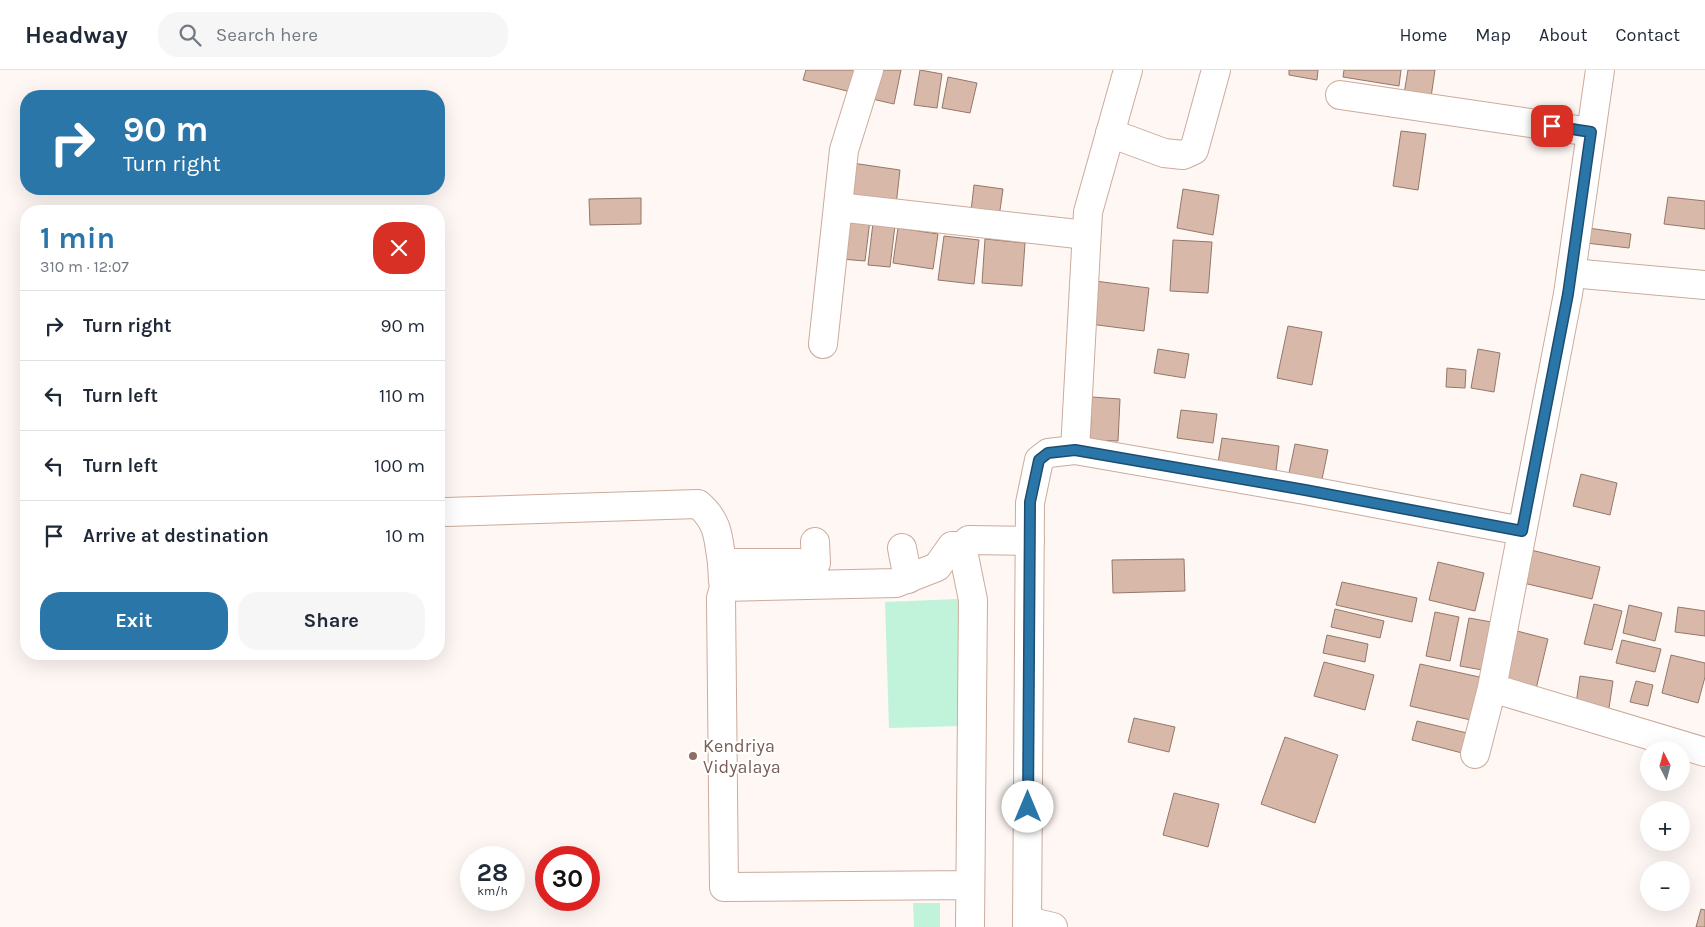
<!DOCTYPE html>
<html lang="en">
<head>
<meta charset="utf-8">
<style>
	:root { --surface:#fff; --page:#f6f6f7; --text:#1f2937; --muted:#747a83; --line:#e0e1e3; --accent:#2b76a9 }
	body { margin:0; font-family:Karla,sans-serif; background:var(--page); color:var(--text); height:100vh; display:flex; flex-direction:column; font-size:19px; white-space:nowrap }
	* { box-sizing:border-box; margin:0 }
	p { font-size:16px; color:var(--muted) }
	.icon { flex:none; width:28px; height:28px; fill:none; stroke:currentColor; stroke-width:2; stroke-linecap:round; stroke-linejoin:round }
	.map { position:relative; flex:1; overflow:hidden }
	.side { position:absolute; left:20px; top:135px; width:425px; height:455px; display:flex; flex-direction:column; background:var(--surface); border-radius:20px; box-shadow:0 5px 20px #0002 }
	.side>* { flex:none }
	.banner { position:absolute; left:20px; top:20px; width:425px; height:105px; border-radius:20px; box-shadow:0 5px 20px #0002; background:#2b76a9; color:#fff; overflow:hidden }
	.needle { width:32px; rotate:354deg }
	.tools { position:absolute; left:1640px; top:671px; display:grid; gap:10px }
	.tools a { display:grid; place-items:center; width:50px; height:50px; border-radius:50%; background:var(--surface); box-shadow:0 5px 20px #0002; font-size:25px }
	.speed { position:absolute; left:460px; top:776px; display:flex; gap:10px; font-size:25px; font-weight:700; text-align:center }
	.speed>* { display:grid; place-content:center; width:65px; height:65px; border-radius:50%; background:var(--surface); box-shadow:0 5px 20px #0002; line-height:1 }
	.speed small { font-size:12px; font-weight:400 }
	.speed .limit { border:8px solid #d22; background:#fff; color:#111 }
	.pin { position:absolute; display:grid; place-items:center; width:42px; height:42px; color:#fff; margin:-21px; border-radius:10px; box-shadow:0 2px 8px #0006 }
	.me { position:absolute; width:55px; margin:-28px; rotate:0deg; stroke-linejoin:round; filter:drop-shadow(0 0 4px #0008) }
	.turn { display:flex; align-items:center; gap:18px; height:105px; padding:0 20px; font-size:22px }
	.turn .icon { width:65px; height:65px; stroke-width:2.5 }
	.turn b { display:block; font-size:35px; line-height:42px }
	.round { display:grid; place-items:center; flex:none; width:52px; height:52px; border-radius:20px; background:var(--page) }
	.overview { display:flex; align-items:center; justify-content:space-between; height:85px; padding:0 20px }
	h1 { font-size:30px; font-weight:700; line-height:38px; color:var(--accent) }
	.action { display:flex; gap:10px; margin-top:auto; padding:10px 20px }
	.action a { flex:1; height:58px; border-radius:20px; background:var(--accent); color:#fff; font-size:20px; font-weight:700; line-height:58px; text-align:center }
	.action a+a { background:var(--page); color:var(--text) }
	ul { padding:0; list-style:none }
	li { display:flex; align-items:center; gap:15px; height:70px; padding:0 20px; border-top:1px solid var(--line) }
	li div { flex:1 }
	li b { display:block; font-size:19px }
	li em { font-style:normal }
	header { display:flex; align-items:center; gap:30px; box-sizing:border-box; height:70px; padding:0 25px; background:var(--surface); border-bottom:1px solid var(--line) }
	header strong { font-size:24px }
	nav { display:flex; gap:28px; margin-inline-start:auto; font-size:18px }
	.search { width:350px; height:45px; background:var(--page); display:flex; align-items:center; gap:12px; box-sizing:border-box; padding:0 18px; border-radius:20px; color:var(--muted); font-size:19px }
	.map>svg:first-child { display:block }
</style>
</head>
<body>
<header>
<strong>Headway</strong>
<div class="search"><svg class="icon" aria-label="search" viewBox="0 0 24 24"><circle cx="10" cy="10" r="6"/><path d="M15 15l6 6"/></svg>Search here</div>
<nav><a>Home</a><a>Map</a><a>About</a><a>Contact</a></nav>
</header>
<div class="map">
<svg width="1705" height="857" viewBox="0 0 1705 857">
	<rect width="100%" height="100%" fill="#fef7f3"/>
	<g fill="#c1f3db">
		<polygon points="958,529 961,656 889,658 885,532"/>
		<polygon points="913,833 940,833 940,857 914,857"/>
	</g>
	<g fill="#d8b9a9" stroke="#947768">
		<polygon points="806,0 856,0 851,22 803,10"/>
		<polygon points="874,0 901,0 894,34 868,28"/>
		<polygon points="920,0 942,4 937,38 914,35"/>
		<polygon points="1289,0 1318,0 1317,10 1289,5"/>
		<polygon points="1344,0 1401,0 1399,16 1343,7"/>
		<polygon points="1408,0 1435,0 1430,34 1403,30"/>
		<polygon points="948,7 977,13 970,43 942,38"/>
		<polygon points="1401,61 1426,64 1418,120 1393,116"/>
		<polygon points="852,93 900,100 896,135 847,128"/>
		<polygon points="974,115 1003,119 998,154 970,150"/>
		<polygon points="1183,119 1219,125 1213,165 1177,158"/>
		<polygon points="1668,127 1705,131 1705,159 1664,154"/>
		<polygon points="641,128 641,154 590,155 589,129"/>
		<polygon points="846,147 870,150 865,191 841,189"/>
		<polygon points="873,153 895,155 890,197 868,195"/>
		<polygon points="898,158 938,164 933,199 893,193"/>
		<polygon points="1588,158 1631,164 1629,178 1586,173"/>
		<polygon points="944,166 979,170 974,214 938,210"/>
		<polygon points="985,169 1025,173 1022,216 982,213"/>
		<polygon points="1173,170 1212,172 1208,223 1170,221"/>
		<polygon points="1095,211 1149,218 1144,261 1090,254"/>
		<polygon points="1288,256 1322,262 1312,315 1277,308"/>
		<polygon points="1158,279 1189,284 1185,308 1154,303"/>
		<polygon points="1478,279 1500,283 1494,322 1471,318"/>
		<polygon points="1447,298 1466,300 1465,318 1446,317"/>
		<polygon points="1092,327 1120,329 1118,371 1090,370"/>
		<polygon points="1181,340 1217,344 1213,373 1177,368"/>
		<polygon points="1222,368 1279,376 1276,401 1218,393"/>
		<polygon points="1295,374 1328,380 1322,409 1289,403"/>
		<polygon points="1581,404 1617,413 1610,445 1573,436"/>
		<polygon points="1527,479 1600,497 1592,529 1519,512"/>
		<polygon points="1184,489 1185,521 1113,523 1112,490"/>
		<polygon points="1438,492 1484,503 1475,541 1429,530"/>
		<polygon points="1342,512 1417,528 1412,552 1336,535"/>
		<polygon points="1594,534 1622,541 1612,580 1584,574"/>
		<polygon points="1629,535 1662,543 1655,571 1623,563"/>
		<polygon points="1678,537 1705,541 1705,566 1675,562"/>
		<polygon points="1335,539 1384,551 1380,568 1331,557"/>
		<polygon points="1435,542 1459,547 1450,591 1426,586"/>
		<polygon points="1469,548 1497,553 1488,601 1460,596"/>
		<polygon points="1513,560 1548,569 1536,619 1501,611"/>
		<polygon points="1327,565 1368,574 1365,592 1323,583"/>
		<polygon points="1622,570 1661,579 1655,602 1616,593"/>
		<polygon points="1671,585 1705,593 1705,607 1698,633 1662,623"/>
		<polygon points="1324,592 1374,605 1365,640 1314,626"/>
		<polygon points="1420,594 1484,608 1475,651 1410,636"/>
		<polygon points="1580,606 1613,611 1609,638 1576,634"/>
		<polygon points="1636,611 1653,615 1648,636 1630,632"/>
		<polygon points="1134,648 1175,657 1169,682 1128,672"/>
		<polygon points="1417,651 1467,663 1462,683 1412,670"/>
		<polygon points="1285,667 1338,685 1315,753 1261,734"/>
		<polygon points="1174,723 1219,734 1208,777 1163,765"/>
		<polygon points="1701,839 1705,840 1705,857 1696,857"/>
	</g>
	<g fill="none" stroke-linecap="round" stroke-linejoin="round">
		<g stroke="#cbab9c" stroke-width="30">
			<g id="minor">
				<polyline points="1340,25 1591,62"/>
				<polyline points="1110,63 1164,83 1183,85 1194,80 1216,0"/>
				<polyline points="838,137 1086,165"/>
				<polyline points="1571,203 1705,215"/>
				<polyline points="823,274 844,80 869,0"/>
				<polyline points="1075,380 1088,142 1128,0"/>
				<path d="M 446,442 L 698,434 C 719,452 718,467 722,493"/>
				<polyline points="962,476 969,470 1030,471"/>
				<polyline points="902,478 908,509"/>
				<polyline points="723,511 722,493 816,493 815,472"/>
				<polyline points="1492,618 1705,682"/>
				<polyline points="1475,684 1492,618 1568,224 1600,0"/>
				<polyline points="970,815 724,817 721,528 724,517 896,513 937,497 952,476 962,476 973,530 970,857"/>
				<polyline points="1027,851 1053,857"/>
				<polyline points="1027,857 1030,433 1039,390 1048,383 1075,380 1305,420 1522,461"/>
			</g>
		</g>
		<use href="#minor" stroke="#fff" stroke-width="28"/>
	</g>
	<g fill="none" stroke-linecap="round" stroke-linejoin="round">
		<g stroke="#1c4d6e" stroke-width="12">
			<polyline id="route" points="1028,737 1030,432 1039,390 1048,383 1075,380 1305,420 1522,461 1568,224 1591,62 1552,56"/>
		</g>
		<use href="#route" stroke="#2b76a9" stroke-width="9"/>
	</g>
	<circle fill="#8d6e63" stroke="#fff" stroke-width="2" cx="693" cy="686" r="5"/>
	<g text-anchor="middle" stroke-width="4" stroke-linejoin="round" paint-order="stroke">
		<g font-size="18" fill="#785e54" stroke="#fff" text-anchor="start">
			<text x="703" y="682">Kendriya<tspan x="703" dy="21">Vidyalaya</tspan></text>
		</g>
	</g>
</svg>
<div class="tools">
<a><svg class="needle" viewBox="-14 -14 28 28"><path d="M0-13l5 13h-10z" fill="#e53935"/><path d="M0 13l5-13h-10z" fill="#747a83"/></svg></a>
<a>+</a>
<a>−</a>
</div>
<div class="speed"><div>28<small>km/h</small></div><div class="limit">30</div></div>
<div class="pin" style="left:1552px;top:56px;background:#d93025"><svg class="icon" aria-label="arrive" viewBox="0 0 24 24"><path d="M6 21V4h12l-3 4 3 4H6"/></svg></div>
<svg class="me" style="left:1028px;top:737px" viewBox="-20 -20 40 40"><circle r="19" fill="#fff"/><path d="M0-13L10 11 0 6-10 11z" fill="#2b76a9"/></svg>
<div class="banner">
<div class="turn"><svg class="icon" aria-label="right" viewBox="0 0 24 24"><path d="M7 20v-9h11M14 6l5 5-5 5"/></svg><div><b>90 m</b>Turn right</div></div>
</div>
<section class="side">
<div class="overview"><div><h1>1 min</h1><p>310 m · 12:07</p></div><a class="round" style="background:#d93025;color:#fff"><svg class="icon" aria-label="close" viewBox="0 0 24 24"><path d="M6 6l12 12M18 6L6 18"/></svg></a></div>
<ul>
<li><svg class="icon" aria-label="right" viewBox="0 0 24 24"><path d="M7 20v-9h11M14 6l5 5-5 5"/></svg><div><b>Turn right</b></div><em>90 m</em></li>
<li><svg class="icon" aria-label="left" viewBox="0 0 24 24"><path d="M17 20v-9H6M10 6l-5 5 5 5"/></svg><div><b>Turn left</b></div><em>110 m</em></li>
<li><svg class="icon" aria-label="left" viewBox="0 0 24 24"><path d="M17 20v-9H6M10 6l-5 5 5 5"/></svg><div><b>Turn left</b></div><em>100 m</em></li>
<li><svg class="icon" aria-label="arrive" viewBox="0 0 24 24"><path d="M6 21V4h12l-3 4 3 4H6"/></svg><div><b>Arrive at destination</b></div><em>10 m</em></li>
</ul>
<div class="action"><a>Exit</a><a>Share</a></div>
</section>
</div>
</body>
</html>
